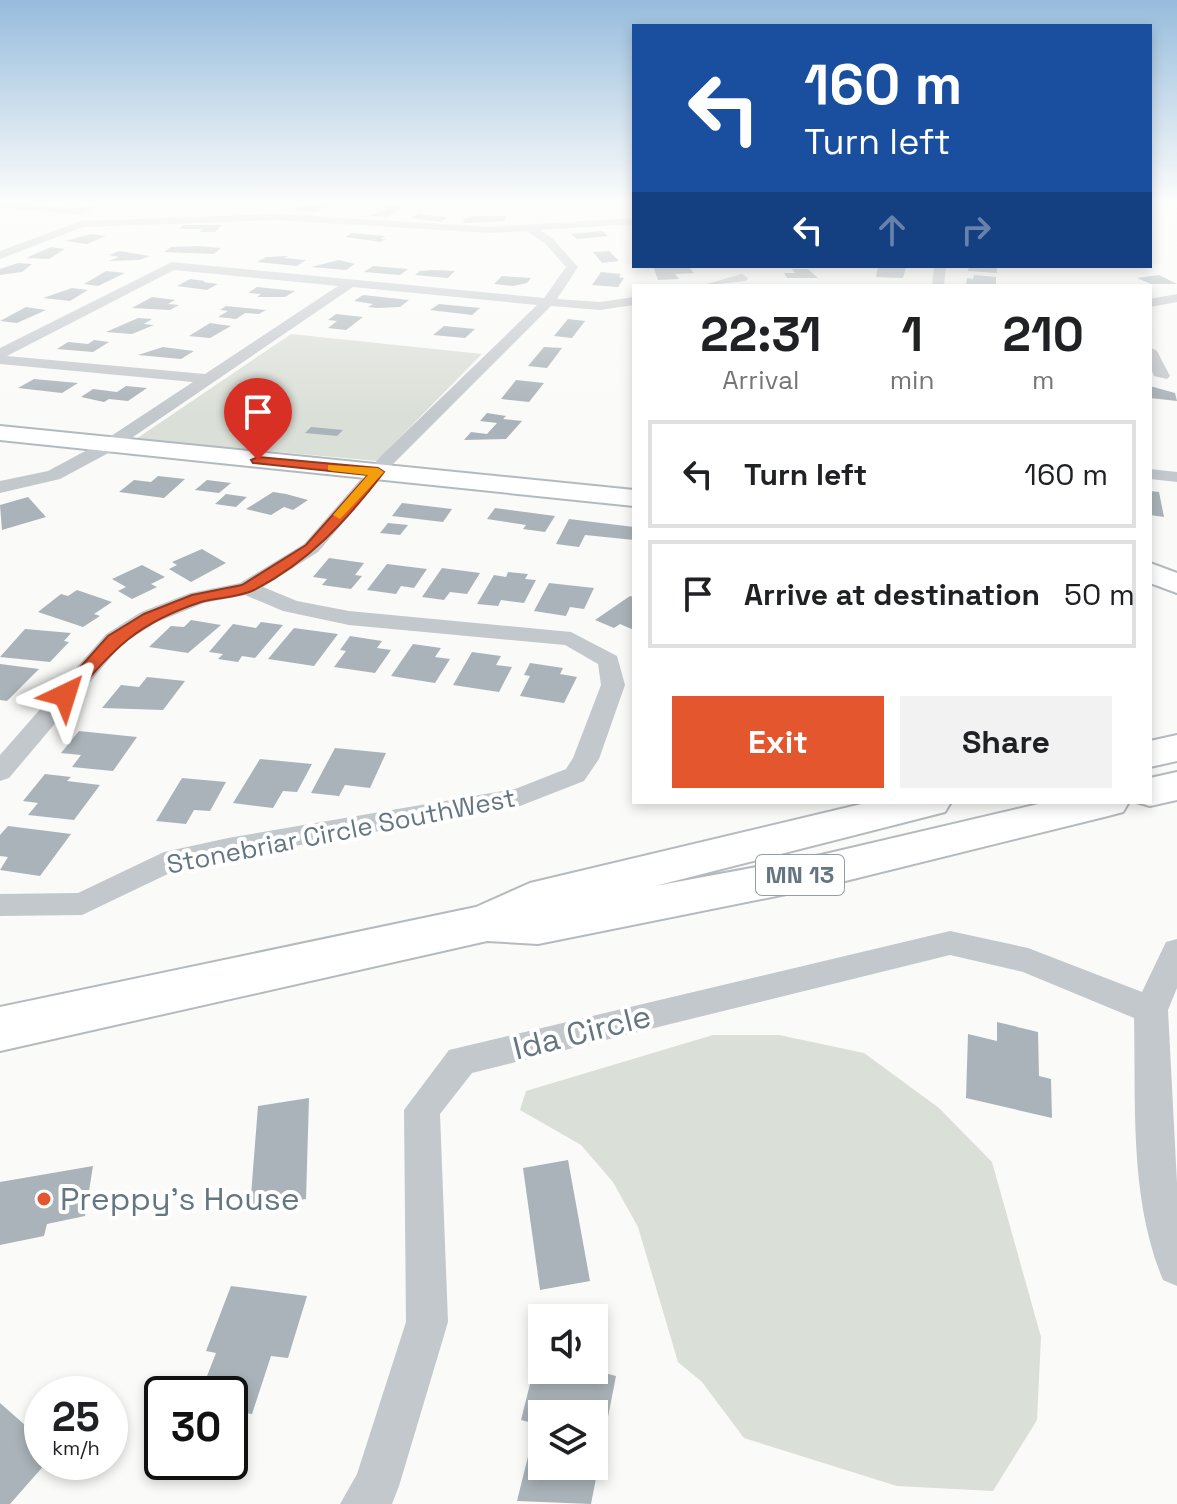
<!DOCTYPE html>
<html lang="en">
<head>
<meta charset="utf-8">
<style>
	:root { --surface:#fff; --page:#f2f2f2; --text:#202124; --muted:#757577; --line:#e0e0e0; --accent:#e4572e }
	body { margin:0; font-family:"Space Grotesk",sans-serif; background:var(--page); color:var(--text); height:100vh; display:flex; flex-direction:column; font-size:30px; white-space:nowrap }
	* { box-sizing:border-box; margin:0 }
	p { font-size:26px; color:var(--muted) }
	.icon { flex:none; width:44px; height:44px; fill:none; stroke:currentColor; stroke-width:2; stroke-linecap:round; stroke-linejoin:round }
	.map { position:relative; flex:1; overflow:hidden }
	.panel { position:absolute; left:632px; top:284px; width:520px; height:520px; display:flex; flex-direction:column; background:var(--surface); border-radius:0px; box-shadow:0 4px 12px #0003 }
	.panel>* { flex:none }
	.banner { position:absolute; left:632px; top:24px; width:520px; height:244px; border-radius:0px; box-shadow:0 4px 12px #0003; background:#1a4fa0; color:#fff; overflow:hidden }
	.tools { position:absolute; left:528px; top:1304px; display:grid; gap:16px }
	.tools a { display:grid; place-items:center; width:80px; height:80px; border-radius:0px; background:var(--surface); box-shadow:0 4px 12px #0003; font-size:40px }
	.speed { position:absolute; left:24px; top:1376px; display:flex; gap:16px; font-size:40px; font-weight:700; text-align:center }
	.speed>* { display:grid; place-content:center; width:104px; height:104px; border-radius:50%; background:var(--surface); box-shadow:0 4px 12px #0003; line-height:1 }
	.speed small { font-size:20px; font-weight:400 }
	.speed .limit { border:4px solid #111; border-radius:12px; background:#fff; color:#111 }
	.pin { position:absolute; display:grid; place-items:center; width:68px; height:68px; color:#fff; margin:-82px -34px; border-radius:50% 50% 50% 0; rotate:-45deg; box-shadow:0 0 8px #0007 }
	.pin .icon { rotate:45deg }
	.me { position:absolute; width:88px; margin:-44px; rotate:41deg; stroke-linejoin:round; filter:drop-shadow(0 0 6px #0008) }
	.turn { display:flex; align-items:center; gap:28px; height:168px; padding:0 40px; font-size:36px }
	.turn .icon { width:104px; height:104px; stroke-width:2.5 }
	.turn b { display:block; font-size:56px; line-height:68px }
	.lanes { display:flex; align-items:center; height:76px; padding:0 40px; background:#0003; justify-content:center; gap:40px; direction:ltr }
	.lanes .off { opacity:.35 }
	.eta { display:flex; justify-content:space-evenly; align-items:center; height:136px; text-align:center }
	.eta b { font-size:48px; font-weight:700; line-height:56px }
	.button { display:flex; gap:16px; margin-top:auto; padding:16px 40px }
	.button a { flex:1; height:92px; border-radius:0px; background:var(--accent); color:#fff; font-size:32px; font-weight:700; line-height:92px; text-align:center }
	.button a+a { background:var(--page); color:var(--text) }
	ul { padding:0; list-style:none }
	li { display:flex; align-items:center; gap:24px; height:108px; margin:0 16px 12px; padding:0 24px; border:4px solid var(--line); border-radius:0px }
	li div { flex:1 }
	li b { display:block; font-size:30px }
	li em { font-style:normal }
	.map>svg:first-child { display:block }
</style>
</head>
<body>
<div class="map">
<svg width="1177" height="1504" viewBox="0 0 1177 1504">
	<rect width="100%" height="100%" fill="#fafaf8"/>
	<g fill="#dadfd7">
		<polygon points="291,334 482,354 377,461 136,439"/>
		<polygon points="713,1035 779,1035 864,1053 939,1108 992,1162 1041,1337 1037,1420 993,1491 897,1486 744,1438 702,1382 678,1362 638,1227 613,1182 581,1145 520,1110 526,1091"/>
	</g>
	<g fill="#aab3b9" fill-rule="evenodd">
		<polygon points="317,203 332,203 316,212 289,209"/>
		<polygon points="385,205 404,207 387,217 369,216 386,209 380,208"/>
		<polygon points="419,213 425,215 448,217 441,222 411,218"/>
		<polygon points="472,216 505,216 505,221 463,223 464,219"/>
		<polygon points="183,225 222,225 215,232 199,232 202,229 179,229"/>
		<polygon points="602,231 608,236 577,239 571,234"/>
		<polygon points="352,233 385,236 381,239 386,239 381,242 345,237"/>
		<polygon points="91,234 106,236 87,244 65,241"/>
		<polygon points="198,246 221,248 214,254 164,252 171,247"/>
		<polygon points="51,247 65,249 49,259 26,258"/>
		<polygon points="119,251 150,256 139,260 109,261 119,257 109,255"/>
		<polygon points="609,251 619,261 602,263 593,252"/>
		<polygon points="288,256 284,258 306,260 297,266 257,262 266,257"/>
		<polygon points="339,260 355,264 346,270 311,267"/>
		<polygon points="18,263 32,264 22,272 0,275 0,269"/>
		<polygon points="373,266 408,269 400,275 364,272"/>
		<polygon points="653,266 689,267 694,273 675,274 679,279 658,280"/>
		<polygon points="888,266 906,267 903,278 876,277 878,267"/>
		<polygon points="969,266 997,267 997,273 968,271"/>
		<polygon points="792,269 808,269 818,278 787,278 784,273 795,273"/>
		<polygon points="106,271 125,273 98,286 84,284"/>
		<polygon points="420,271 433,270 455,271 448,278 415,275"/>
		<polygon points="601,272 621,274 619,277 624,278 618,287 592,285"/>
		<polygon points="974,275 996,277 996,286 966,285 967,278 973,279"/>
		<polygon points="1159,275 1177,284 1151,284 1137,278"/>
		<polygon points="502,276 531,278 527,283 513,286 494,284"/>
		<polygon points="190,279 205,281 203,282 218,284 207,290 177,286"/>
		<polygon points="257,287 295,291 285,297 257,297 261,294 248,293"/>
		<polygon points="72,288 88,290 70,301 43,298"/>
		<polygon points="363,295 409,300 400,307 377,308 368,307 373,304 354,301"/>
		<polygon points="152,297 175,300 168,304 179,305 170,310 132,308"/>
		<polygon points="439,304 480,308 472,315 430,310"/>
		<polygon points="226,306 266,310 259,314 245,313 236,319 218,317 228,311 220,310"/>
		<polygon points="26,307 46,310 17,323 0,321"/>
		<polygon points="336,314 363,317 346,330 328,328 337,321 328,320"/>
		<polygon points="138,318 152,319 144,324 154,325 132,334 106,332"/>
		<polygon points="568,319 585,321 572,338 554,336"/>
		<polygon points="210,323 231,326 210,338 189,336"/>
		<polygon points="444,326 475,329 465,338 433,335"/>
		<polygon points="94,340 109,342 93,352 57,349 68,342 88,344"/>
		<polygon points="163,347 194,351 181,359 138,355"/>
		<polygon points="544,347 562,348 547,368 528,366"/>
		<polygon points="34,379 78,383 62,393 18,388"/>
		<polygon points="516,380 544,383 529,402 501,399"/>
		<polygon points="126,386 147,388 128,401 109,399 104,402 81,397 93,389 117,392"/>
		<polygon points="1150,386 1175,393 1177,401 1150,398"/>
		<polygon points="487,413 506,416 503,419 522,421 506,439 464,440 471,432 487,434 497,423 480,421"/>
		<polygon points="311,427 343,430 337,436 305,433"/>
		<polygon points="158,476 185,479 164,498 119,492 134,480 151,482"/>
		<polygon points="207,480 231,483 219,493 195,490"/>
		<polygon points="1150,491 1159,492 1164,517 1150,515"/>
		<polygon points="273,492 286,494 308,500 293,510 284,507 271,515 246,509"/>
		<polygon points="226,494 247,497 236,507 215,504"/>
		<polygon points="28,497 46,517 2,530 0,505"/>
		<polygon points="402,503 452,509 443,522 392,516"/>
		<polygon points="495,508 555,516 545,532 523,529 526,525 487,519"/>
		<polygon points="569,519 634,527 634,540 585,535 579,547 556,544"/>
		<polygon points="388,523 408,525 400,535 380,533"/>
		<polygon points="202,549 226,563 191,582 169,569 177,565 172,562"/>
		<polygon points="329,558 364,563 355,575 362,576 351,589 322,585 327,579 313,577"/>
		<polygon points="387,564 427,569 414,588 401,586 396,594 367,590"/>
		<polygon points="142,565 165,577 151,584 157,587 132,599 118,591 126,587 112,579"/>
		<polygon points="442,568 480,573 467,594 450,592 444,600 422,597"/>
		<polygon points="508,572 528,574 525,579 536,580 524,603 501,600 498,606 477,604 494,575 506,577"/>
		<polygon points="549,583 594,588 584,609 570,607 566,616 534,611"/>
		<polygon points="77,590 112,602 94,614 100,616 83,627 38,612 61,594 68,596"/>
		<polygon points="630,596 634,597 634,630 620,624 614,628 595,620"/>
		<polygon points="191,620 221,625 188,653 149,647 171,626 184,627"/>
		<polygon points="261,622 283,625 255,658 242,656 238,662 218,659 223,654 209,652 233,624 256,628"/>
		<polygon points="294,628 338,634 314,666 268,659"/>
		<polygon points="25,629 71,633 64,641 69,642 50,662 0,657"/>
		<polygon points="350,636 382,641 377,648 391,650 375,673 334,667 346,651 340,650"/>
		<polygon points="413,644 441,648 435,657 450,659 435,683 391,676"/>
		<polygon points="472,652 501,656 496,665 512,667 499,692 453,685"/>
		<polygon points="530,663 563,668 560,674 577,677 564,703 520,696 530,676 524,675"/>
		<polygon points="0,664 39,669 7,701 0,700"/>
		<polygon points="147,677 185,681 163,710 102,708 121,685 139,687"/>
		<polygon points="79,731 137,737 113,771 72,767 81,755 61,753"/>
		<polygon points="335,748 386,753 370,788 345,785 339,796 311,793"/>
		<polygon points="260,759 312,764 297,792 283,791 273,808 233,803"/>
		<polygon points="45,774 71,777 67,781 100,785 74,820 28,815 38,803 23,801"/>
		<polygon points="182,778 226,782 210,811 194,810 186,824 156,821"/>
		<polygon points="8,826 71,834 40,876 0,870 8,857 0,856 0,835"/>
		<polygon points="997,1022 1038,1032 1039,1076 1051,1079 1052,1118 966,1098 968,1034 997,1041"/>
		<polygon points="309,1098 306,1199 250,1208 258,1106"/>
		<polygon points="568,1160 590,1281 540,1290 523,1168"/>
		<polygon points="93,1166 85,1216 47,1224 44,1236 0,1245 0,1182"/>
		<polygon points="231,1286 307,1296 288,1358 271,1356 252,1414 230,1411 230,1394 200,1394 216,1353 206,1351"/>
		<path d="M 537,1356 L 542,1357 L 542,1370 L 593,1370 L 616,1376 L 591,1504 L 517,1501 L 536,1424 L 521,1420 ZM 542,1414 L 594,1414 L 594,1466 L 542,1466 Z"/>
		<polygon points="0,1403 42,1440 42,1462 47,1462 10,1504 0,1504"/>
	</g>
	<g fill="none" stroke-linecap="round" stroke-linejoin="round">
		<g stroke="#b3babf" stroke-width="4">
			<g id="secondary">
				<polygon points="0,426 634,490 634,506 0,440"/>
				<polygon points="1150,563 1177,573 1177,593 1150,583"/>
			</g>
		</g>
		<g stroke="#b5babe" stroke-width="4">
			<g id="primary">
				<polygon points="1177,735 1177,761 1150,767 1150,741"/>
				<polygon points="1177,772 1177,800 1150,806 1136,802 1150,802 1150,778"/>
				<polygon points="870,802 951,802 945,812 655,886 821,855 1047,802 1129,802 1123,812 1108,816 821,887 538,944 487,941 0,1051 0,1007 476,907 530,883"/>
			</g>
		</g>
		<g fill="#c3c8cc" fill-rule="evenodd">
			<polygon points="0,203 77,208 108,203 78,214 0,208"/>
			<path d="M 277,214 L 489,227 L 634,218 L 634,224 L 540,230 L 553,239 L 578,267 L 557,299 L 600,302 L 634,297 L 634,305 L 600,310 L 551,306 L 393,464 L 318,552 L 263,587 L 297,601 L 349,611 L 571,632 L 617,656 L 625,685 L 599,759 L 584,781 L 520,806 L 228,858 L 172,872 L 82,915 L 0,916 L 0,894 L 78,893 L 164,852 L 228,838 L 515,789 L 566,769 L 573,758 L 601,685 L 598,664 L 565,645 L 349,625 L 283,611 L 245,595 L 204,603 L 157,622 L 122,644 L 9,778 L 0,781 L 0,755 L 106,634 L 141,612 L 190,593 L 240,583 L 304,544 L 381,456 L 537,305 L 353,287 L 114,450 L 60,479 L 0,493 L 0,481 L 48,471 L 102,442 L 193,382 L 0,364 L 0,348 L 172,262 L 544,298 L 566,267 L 545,243 L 526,231 L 489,233 L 277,220 L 83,227 L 0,259 L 0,251 L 81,221 ZM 174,270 L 338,286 L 205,374 L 7,356 Z"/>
			<polygon points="934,266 946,266 944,286 932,286"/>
			<polygon points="742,274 748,278 746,281 699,286"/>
			<polygon points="1177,294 1177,302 1150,307 1150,299"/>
			<polygon points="1150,347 1157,351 1170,376 1167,379 1154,376 1150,367"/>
			<polygon points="1150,469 1177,472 1177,482 1150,479"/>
			<path d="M 950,931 L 1028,948 L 1142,992 L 1166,942 L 1177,939 L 1177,988 L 1168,1010 L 1177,1183 L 1177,1286 L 1163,1280 C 1129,1198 1136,1105 1134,1018 L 1023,972 L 950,955 L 472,1073 L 440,1114 L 448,1322 L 399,1486 L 392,1504 L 340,1504 L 357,1474 L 406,1322 L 404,1110 L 449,1050 Z"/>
		</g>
		<use href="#secondary" fill="#fff" fill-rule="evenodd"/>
		<use href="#primary" fill="#fff" fill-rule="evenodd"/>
	</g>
	<linearGradient id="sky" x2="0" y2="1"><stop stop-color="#96bcdc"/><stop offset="0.49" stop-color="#fdfdfc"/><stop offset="1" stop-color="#fdfdfc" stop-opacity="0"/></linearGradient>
	<rect width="1177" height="414" fill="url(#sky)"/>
	<path fill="#e4572e" stroke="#94391e" stroke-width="2" d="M 258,457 L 378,468 L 384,472 C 347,520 309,562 254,590 C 238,598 218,597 201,602 C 135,624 115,648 71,699 L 59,699 L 59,691 L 108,636 L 144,614 L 192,595 L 242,585 L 306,545 L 368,475 L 253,463 L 251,460 Z"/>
	<polygon fill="#f59e0b" points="328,465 378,468 384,472 340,519 333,515 368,475 332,471 328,470"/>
	<circle fill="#e4572e" stroke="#fff" stroke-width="3" cx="44" cy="1199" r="8"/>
	<g text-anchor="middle" stroke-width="8" stroke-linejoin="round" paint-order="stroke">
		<rect fill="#fff" stroke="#939fa8" stroke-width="2" x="756" y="855" width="88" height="40" rx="6"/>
		<g font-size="24" font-weight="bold" fill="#657683">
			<text x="800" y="883">MN 13</text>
		</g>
		<g font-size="26" fill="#657683" stroke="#fff">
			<text transform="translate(341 831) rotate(-11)" y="9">Stonebriar Circle SouthWest</text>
		</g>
		<g font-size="32" fill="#657683" stroke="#fff">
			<text transform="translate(582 1032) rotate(-14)" y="11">Ida Circle</text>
		</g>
		<g font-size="32" fill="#657683" stroke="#fff" text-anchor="start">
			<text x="60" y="1210">Preppy's House</text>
		</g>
	</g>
</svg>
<div class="tools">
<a><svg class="icon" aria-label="sound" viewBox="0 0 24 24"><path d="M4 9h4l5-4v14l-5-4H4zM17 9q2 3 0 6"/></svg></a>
<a><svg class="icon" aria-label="layers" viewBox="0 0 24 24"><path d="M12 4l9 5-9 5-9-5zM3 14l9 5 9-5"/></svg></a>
</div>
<div class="speed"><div>25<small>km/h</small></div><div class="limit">30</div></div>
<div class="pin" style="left:258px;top:460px;background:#d93025"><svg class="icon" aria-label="arrive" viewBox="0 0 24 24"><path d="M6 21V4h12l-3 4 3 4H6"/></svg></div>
<svg class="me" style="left:65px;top:695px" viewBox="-20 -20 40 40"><path d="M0-17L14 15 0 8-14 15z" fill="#e4572e" stroke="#fff" stroke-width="4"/></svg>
<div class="banner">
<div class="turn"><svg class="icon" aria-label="left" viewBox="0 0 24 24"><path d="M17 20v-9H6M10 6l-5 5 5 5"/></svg><div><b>160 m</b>Turn left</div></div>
<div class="lanes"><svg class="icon" aria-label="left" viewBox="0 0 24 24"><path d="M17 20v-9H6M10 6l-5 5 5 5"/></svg><svg class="icon off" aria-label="ahead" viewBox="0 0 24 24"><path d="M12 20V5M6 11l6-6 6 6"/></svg><svg class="icon off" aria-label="right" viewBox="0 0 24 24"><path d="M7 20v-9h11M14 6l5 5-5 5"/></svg></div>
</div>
<section class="panel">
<div class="eta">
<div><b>22:31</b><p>Arrival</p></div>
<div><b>1</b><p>min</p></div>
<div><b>210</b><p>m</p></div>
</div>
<ul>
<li><svg class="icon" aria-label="left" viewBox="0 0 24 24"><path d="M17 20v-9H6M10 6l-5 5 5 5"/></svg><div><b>Turn left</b></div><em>160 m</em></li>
<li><svg class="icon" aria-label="arrive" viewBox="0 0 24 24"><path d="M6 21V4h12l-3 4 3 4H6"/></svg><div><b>Arrive at destination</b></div><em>50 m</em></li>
</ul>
<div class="button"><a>Exit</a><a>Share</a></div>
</section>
</div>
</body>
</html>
